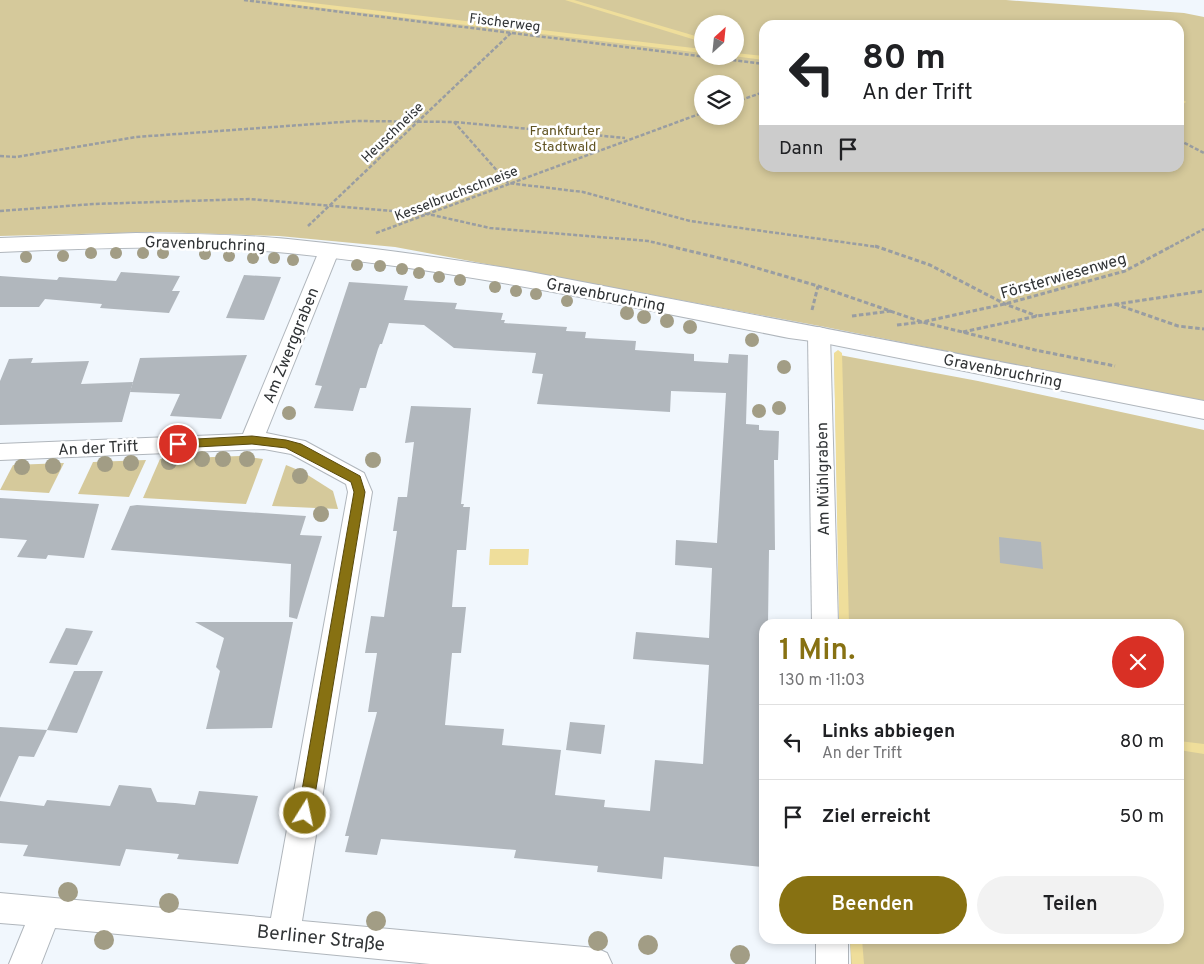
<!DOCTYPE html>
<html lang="de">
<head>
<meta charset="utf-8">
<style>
	:root { --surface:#fff; --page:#f2f2f2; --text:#202124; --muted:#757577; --line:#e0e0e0; --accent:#877112 }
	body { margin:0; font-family:Overpass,sans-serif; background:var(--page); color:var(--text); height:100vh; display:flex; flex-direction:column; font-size:19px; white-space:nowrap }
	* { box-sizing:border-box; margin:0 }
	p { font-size:16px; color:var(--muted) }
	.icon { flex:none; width:28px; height:28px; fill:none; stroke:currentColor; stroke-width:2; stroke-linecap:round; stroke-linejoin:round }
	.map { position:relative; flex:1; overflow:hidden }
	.side { position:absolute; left:759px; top:619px; width:425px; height:325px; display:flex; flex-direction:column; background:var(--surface); border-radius:15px; box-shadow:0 2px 8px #0003 }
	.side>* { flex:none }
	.banner { position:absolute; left:759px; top:20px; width:425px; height:152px; border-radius:15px; box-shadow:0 2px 8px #0003; background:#fff; color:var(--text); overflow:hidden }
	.needle { width:32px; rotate:27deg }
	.controls { position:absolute; left:694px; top:15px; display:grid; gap:10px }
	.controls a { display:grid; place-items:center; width:50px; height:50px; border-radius:50%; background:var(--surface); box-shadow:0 2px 8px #0003; font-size:25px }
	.pin { position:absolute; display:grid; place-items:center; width:42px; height:42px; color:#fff; margin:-21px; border:2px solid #fff; border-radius:50%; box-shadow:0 1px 5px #0007 }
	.me { position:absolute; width:55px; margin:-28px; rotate:10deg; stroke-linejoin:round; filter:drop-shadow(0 0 4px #0008) }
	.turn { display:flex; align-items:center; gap:18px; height:105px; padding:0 20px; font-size:22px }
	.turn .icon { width:65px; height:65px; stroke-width:2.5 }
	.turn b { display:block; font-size:35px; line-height:42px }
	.then { display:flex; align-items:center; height:48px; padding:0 20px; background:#0003; gap:10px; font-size:19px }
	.round { display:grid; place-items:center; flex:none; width:52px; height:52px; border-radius:26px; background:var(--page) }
	.overview { display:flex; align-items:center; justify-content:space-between; height:85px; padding:0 20px }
	h1 { font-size:30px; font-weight:600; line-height:38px; color:var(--accent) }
	.button { display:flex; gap:10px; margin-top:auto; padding:10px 20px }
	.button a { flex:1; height:58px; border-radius:30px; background:var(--accent); color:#fff; font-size:20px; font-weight:600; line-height:58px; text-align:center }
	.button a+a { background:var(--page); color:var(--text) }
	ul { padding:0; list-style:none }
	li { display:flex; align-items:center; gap:15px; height:75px; padding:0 20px; border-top:1px solid var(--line) }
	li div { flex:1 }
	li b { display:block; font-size:19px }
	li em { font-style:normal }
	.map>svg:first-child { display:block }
</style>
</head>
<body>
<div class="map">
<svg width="1204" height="964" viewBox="0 0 1204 964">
	<rect width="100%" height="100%" fill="#f1f7fd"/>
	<g fill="#d5c99b" fill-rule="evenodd">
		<path d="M 0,0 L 1006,0 L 1184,13 L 1204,17 L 1204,402 L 825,327 L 395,247 L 279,236 L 158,232 L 0,236 ZM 702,24 L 735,24 L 735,56 L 702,56 ZM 764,25 L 1179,25 L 1179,168 L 764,168 ZM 702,84 L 735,84 L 735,116 L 702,116 Z"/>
		<polygon points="834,354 978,381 1204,430 1204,964 851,964 850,939 1179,939 1179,624 840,624"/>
		<polygon points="240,456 263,459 246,504 143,498 160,459"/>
		<polygon points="146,460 129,497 78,494 93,462"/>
		<polygon points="64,463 49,493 0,490 13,465"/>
		<polygon points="286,465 303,472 333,491 338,509 272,506"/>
	</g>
	<polygon fill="#efde9b" points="490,549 529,549 528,565 489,565"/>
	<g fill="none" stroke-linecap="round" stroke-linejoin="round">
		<g fill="#efde9b" fill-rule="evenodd">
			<polygon points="270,0 287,0 702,49 702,53 273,2"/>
			<polygon points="565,0 574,0 702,38 702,42"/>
			<polygon points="735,53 764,56 764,60 733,56 735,56"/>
			<polygon points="1179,99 1185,101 1186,102 1183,104 1179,103"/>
			<polygon points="838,350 842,353 849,624 839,624 834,353"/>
			<polygon points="1179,741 1204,744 1204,754 1179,750"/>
			<polygon points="850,939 862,939 864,964 852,964"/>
		</g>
	</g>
	<g fill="#b1b7bd">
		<polygon points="121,272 180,276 172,291 180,291 169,313 100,308 102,304 45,299 39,307 0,307 0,276 57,280 59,277 116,281"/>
		<polygon points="244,275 281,277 264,320 226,318"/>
		<polygon points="349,282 408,286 404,300 457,303 455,309 503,313 501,320 505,320 504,323 567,327 566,331 586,332 585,338 636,341 635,350 694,354 694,361 728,363 729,354 748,355 746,424 759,425 759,430 779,431 778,460 774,460 775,550 769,550 768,624 764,624 762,867 664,857 662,879 597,872 598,866 514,858 516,850 381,839 377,855 345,852 349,836 345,836 377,712 368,712 377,653 365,653 371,616 384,617 397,531 393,531 398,497 407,497 414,442 405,443 411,406 471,408 461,504 464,504 463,507 470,507 466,550 457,550 452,607 466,607 461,653 452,653 445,725 504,729 502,745 561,750 555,795 605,800 604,807 650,811 655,760 703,764 709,665 633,659 636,632 709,638 712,568 675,565 676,540 717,543 726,393 671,391 670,412 537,404 543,374 532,373 536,353 454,348 424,325 389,323 382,344 380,344 378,349 366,388 360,388 353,411 314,408 322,386 315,385"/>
		<polygon points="247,355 221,419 170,416 180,394 130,392 140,358"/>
		<polygon points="33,358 31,363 89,361 81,384 133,382 122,422 0,425 0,381 9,359"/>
		<polygon points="0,498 99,504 84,558 48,555 46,559 17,557 27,540 0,538"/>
		<polygon points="137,505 306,516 300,535 322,536 297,619 289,617 291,564 111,550 130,506"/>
		<polygon points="999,537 1041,542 1043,569 1000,563"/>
		<polygon points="195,622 293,622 272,728 206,729 220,671 216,667 224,638"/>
		<polygon points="66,628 93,631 77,665 49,663"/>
		<polygon points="74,671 103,671 77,733 47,730"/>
		<polygon points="570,722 605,725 601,754 566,750"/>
		<polygon points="0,727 47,730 34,757 19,756 0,798"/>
		<polygon points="119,785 151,788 157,802 175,803 195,805 199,791 258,796 238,864 177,859 179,854 126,849 120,866 23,856 28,845 0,843 0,801 44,806 47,800 110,806"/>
	</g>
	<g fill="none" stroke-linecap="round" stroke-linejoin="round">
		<g stroke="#b0b6bc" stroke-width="2">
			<g id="minor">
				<polygon points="329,245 336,247 339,251 266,433 305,441 364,473 372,492 302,921 596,948 607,953 612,964 430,964 55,928 41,964 9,964 25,925 0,923 0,893 271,918 348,492 346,484 291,454 264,449 0,460 0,444 243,434 319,251 322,247"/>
				<polygon points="819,327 826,329 830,334 838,624 812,624 808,334 812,329"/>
				<rect x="816" y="939" width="32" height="25"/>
			</g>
		</g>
		<g stroke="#b0b6bc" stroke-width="2">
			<path id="tertiary" d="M 136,233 C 187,234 237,234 288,239 C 367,247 446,258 525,271 L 1204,401 L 1204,419 L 819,342 L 789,338 C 623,305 457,270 288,253 C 192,244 96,248 0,252 L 0,238 Z"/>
		</g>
		<g stroke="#999da2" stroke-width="2.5" stroke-dasharray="4 2" stroke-linecap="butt">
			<polyline points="244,0 764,64"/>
			<polyline points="735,102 764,92"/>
			<polyline points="455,122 625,138"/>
			<polyline points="1179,140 1204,153"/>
			<polyline points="0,156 16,157 136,137 356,121 454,122 508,183 583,192 690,221 878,247"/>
			<polyline points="0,211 93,204 250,199 428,214 490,228 648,241 674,247"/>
			<polyline points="308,226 511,33"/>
			<polyline points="376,233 702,113"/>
			<polyline points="1170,247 1204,229"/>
		</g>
		<g stroke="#999da2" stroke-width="3" stroke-dasharray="4.5 2.5" stroke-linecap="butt">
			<polyline points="669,246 740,263 818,286 922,322 1035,350 1115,366"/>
			<polyline points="875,246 930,265 1005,304 1037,316"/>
			<polyline points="1115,304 1178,326 1204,329"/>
			<polyline points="812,310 818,286"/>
			<polyline points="852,316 891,311"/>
			<polyline points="897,325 922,322 1005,304 1125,271 1172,246"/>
			<polyline points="963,332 1037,316 1204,291"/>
		</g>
		<use href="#minor" fill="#fff" fill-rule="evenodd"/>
		<use href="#tertiary" fill="#fff" fill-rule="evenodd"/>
	</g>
	<g fill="#a29d85">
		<circle cx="91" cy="253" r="6"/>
		<circle cx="116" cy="253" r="6"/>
		<circle cx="143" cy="253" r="6"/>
		<circle cx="163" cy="253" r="6"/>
		<circle cx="205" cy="254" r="6"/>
		<circle cx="63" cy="256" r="6"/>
		<circle cx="229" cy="256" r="6"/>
		<circle cx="26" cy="257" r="6"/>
		<circle cx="253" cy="258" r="6"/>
		<circle cx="274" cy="258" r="6"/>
		<circle cx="293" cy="260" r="6"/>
		<circle cx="357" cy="265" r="6"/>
		<circle cx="380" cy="266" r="6"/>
		<circle cx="402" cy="269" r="6"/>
		<circle cx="419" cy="273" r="6"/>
		<circle cx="439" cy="277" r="6"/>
		<circle cx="460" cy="280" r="6"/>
		<circle cx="495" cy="287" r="6"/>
		<circle cx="516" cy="291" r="6"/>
		<circle cx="536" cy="294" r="6"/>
		<circle cx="567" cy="301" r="6"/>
		<circle cx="627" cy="313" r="7"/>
		<circle cx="644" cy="317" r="7"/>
		<circle cx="667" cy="321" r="7"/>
		<circle cx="690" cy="327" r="7"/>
		<circle cx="752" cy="340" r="7"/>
		<circle cx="784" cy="367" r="7"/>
		<circle cx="779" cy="408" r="7"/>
		<circle cx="759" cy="411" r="7"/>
		<circle cx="289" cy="413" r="7"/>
		<circle cx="202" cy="459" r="8"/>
		<circle cx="223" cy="459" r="8"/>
		<circle cx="247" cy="459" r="8"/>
		<circle cx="373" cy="460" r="8"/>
		<circle cx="169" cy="462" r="8"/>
		<circle cx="131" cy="463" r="8"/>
		<circle cx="105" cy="464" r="8"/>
		<circle cx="53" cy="466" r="8"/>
		<circle cx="22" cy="467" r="8"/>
		<circle cx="300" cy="476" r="8"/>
		<circle cx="321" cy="514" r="8"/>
		<circle cx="68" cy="892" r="10"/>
		<circle cx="169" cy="903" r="10"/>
		<circle cx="376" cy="921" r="10"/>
		<circle cx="104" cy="940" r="10"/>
		<circle cx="598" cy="941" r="10"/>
		<circle cx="648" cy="945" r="10"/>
		<circle cx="740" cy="955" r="10"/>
	</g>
	<polygon fill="#877112" stroke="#58490c" points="252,436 286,440 301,444 360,476 365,492 312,813 310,818 305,820 300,818 298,813 354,492 351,482 286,448 252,444 178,448 172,444 178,440"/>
	<g text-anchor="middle" stroke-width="5" stroke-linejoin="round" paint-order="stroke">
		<g font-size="14" fill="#303335" stroke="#fff">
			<text transform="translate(505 22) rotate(7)" y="5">Fischerweg</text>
			<text transform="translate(392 132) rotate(-44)" y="5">Heuschneise</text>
			<text transform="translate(456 193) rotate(-21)" y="5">Kesselbruchschneise</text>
		</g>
		<g font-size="14" fill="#615423" stroke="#fff">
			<text x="565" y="135">Frankfurter<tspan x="565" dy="16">Stadtwald</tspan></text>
		</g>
		<g font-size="16" fill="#303335" stroke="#fff">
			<text transform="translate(205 243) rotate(2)" y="6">Gravenbruchring</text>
			<text transform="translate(1063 275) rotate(-16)" y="6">Försterwiesenweg</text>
			<text transform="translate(606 294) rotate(11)" y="6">Gravenbruchring</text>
			<text transform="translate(290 345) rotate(-68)" y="6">Am Zwerggraben</text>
			<text transform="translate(1003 370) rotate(11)" y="6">Gravenbruchring</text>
			<text transform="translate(98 447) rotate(-3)" y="6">An der Trift</text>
			<text transform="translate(822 479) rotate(-91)" y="6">Am Mühlgraben</text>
		</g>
		<g font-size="19" fill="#303335" stroke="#fff">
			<text transform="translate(321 937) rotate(6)" y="7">Berliner Straße</text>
		</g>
	</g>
</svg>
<div class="controls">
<a><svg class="needle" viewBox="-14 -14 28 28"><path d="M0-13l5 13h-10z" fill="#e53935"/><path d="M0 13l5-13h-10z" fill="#757577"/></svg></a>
<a><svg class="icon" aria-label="layers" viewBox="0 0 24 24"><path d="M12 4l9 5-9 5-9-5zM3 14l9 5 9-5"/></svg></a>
</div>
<div class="pin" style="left:178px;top:444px;background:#d93025"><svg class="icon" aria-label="arrive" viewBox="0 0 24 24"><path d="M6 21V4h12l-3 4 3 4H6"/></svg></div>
<svg class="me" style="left:305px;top:813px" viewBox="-20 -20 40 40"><circle r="17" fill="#877112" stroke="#fff" stroke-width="3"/><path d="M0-11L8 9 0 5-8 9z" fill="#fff"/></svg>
<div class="banner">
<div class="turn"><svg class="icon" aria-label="left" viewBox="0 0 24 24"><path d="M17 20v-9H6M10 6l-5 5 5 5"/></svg><div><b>80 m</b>An der Trift</div></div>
<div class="then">Dann<svg class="icon" aria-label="arrive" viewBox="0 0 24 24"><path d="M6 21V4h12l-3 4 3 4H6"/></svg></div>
</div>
<section class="side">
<div class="overview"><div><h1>1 Min.</h1><p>130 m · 11:03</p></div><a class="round" style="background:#d93025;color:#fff"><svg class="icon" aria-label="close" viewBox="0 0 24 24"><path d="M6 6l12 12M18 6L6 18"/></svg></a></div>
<ul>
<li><svg class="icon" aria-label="left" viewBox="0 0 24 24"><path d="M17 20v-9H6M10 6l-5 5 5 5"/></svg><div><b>Links abbiegen</b><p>An der Trift</p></div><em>80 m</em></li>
<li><svg class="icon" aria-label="arrive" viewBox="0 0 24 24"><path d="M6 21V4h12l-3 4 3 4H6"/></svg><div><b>Ziel erreicht</b></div><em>50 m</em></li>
</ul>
<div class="button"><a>Beenden</a><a>Teilen</a></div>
</section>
</div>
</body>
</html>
